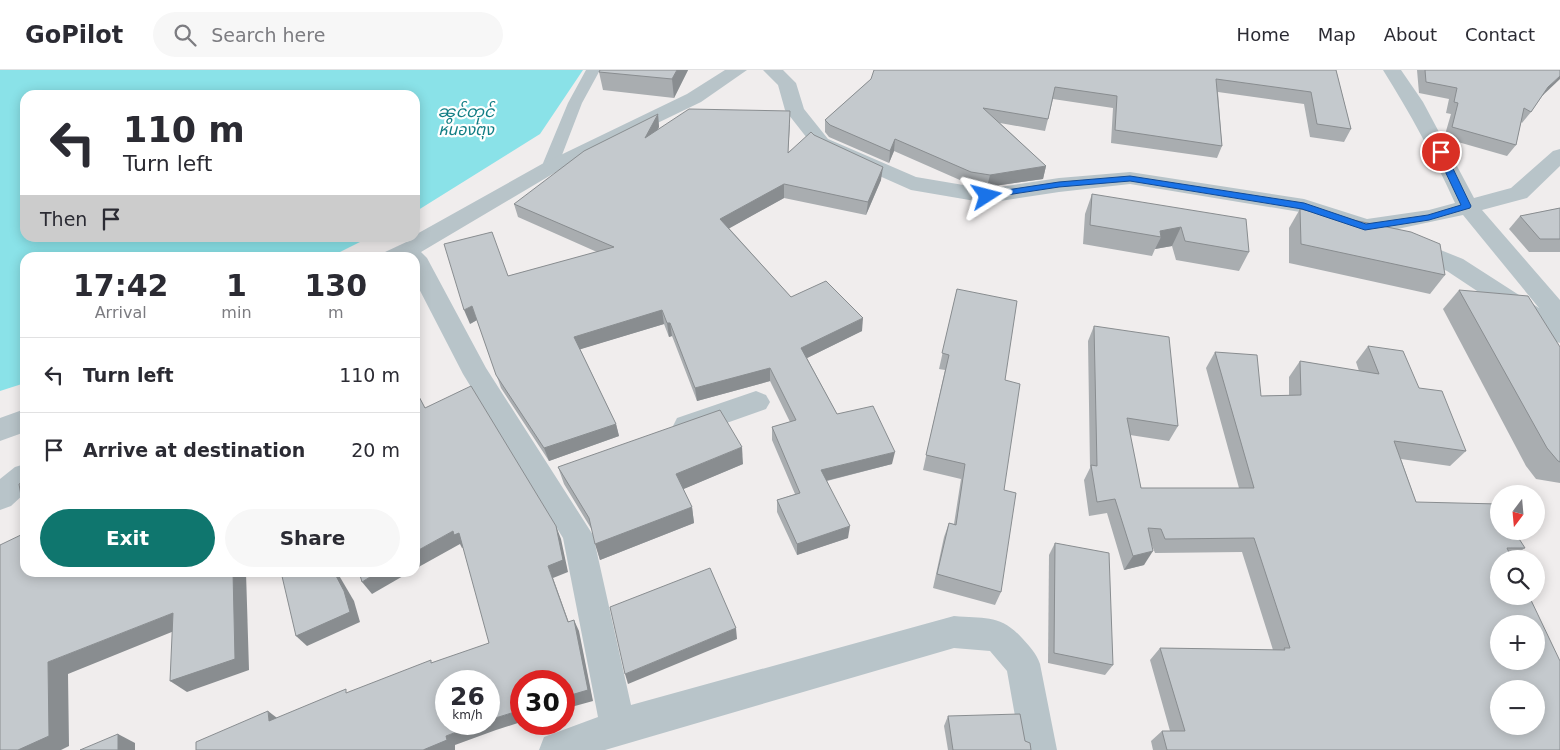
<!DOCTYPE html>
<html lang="en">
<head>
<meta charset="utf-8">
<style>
	:root { --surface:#fff; --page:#f7f7f7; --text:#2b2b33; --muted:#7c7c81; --line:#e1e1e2; --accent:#0f766e }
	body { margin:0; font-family:"DejaVu Sans","Noto Sans Myanmar","Noto Sans Thai",sans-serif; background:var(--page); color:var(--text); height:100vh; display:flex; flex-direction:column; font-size:19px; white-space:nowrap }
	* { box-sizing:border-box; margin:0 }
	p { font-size:16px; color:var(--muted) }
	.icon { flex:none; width:28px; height:28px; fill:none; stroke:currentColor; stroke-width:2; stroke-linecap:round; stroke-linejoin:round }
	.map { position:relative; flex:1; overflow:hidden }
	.panel { position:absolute; left:20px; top:182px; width:400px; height:325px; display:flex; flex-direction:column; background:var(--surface); border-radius:15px; box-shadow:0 2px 12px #0003 }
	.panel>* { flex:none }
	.top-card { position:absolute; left:20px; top:20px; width:400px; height:152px; border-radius:15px; box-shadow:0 2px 12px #0003; background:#fff; color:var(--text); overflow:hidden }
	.needle { width:32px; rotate:196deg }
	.tools { position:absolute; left:1490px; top:415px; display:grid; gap:10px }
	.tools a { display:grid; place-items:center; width:55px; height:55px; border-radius:50%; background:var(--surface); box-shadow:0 2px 12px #0003; font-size:25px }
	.speed { position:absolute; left:435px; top:600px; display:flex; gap:10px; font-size:25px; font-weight:700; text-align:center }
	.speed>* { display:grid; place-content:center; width:65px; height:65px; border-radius:50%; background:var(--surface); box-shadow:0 2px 12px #0003; line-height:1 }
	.speed small { font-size:12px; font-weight:400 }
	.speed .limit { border:8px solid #d22; background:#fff; color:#111 }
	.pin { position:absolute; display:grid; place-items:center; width:42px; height:42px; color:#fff; margin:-21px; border:2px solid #fff; border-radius:50%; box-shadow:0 1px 5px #0007 }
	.me { position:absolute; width:55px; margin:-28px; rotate:81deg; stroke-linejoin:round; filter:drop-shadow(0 0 4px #0008) }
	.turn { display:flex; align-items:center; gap:18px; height:105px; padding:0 20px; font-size:22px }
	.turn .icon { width:65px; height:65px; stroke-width:2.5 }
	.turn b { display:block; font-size:35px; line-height:42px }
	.then { display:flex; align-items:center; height:48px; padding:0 20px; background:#0003; gap:10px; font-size:19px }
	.eta { display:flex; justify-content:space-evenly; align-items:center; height:85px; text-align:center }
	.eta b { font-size:30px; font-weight:700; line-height:35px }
	.action { display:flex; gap:10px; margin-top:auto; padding:10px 20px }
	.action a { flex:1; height:58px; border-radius:30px; background:var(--accent); color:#fff; font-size:20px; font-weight:700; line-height:58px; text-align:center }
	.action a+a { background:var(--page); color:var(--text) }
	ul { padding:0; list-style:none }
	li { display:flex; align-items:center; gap:15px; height:75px; padding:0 20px; border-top:1px solid var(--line) }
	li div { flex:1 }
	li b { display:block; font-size:19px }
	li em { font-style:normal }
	header { display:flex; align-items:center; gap:30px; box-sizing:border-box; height:70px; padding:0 25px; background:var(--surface); border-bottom:1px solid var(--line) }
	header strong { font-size:24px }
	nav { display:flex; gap:28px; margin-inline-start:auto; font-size:18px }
	.search { width:350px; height:45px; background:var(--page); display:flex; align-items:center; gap:12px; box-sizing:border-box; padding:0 18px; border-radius:28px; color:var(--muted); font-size:19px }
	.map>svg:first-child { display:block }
</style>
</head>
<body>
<header>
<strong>GoPilot</strong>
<div class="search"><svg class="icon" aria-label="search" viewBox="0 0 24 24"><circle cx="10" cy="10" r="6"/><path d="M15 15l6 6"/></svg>Search here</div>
<nav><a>Home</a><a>Map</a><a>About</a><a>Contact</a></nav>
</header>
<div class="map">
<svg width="1560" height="680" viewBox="0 0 1560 680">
	<rect width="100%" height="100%" fill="#f0eded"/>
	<polygon fill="#8ae2e8" points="0,0 583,0 540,64 415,142 415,25 25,25 25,168 368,168 330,187 25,188 25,313 0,321"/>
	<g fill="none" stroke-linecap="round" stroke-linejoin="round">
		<polygon fill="#b8c4c9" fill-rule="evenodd" points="586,0 600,0 582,33 557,98 549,103 543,101 541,98 568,33"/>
		<g fill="#b8c4c9" fill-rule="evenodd">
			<path d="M 725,0 L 747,0 L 701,32 L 556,102 L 421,182 L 427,188 L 486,298 L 593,465 L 631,635 L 954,546 C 985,549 1000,544 1022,568 C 1030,577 1036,583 1040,594 L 1057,680 L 1021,680 L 1007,601 L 990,581 L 954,578 L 605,680 L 539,680 L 544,667 L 598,647 L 563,468 L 463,304 L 415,211 L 415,188 L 382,188 L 385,182 L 415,168 L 415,165 L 542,94 L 687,24 Z"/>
			<path d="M 763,0 L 783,0 L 796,13 L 804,39 L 828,69 L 916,107 L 987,119 L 1059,108 L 1130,102 L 1304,129 L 1367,149 L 1429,140 L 1455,133 C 1434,87 1410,43 1383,0 L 1401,0 L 1423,32 L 1474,128 L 1511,118 L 1553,81 L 1560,79 L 1560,96 L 1527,128 L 1482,140 L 1560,230 L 1560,273 L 1551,270 L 1447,201 L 1400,180 L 1396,175 L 1400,170 L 1408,167 L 1463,189 L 1539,238 L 1463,145 L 1369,165 L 1300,142 L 1130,114 L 1059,122 L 987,133 L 911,120 L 814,77 L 785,40 L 778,15 Z"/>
			<polygon points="756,321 766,325 770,332 766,339 687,367 677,364 673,356 677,348"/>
			<polygon points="25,339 25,362 0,371 0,348"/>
			<polygon points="25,394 25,423 11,436 0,440 0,409 15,397"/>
		</g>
	</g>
	<g fill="#a9adb0">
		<polygon points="600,0 688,0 674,28 603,20 599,2"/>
		<polygon points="1336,0 1351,59 1344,72 1310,67 1304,34 1218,22 1222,76 1217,88 1111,73 1113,38 1053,29 1045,61 1000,53 1046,96 1043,109 987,117 969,114 894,81 889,93 829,67 825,62 825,50 871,9"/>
		<polygon points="1417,0 1560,0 1531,42 1522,53 1521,52 1516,75 1507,86 1444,68 1451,44 1446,43 1449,29 1419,23"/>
		<polygon points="658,44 659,57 658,59 790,55 788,82 814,65 881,110 866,145 784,128 729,158 791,227 862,261 807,288 837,344 892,394 827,411 848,468 797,485 777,442 777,430 795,424 772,370 772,357 790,352 770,311 697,331 672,266 669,267 664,254 580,279 616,354 619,366 549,391 501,318 477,250 470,254 508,206 597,182 518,147 514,134"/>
		<polygon points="1092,124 1249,182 1239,201 1176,190 1172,176 1155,179 1152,186 1083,174 1085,144"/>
		<polygon points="1560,138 1560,182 1529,182 1509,159 1520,146"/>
		<polygon points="1300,139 1445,205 1430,224 1289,193 1289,158"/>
		<polygon points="957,219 1005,310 1004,420 1001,522 995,535 933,518 944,467 949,453 954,454 961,409 923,400 945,300 939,299"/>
		<polygon points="1459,220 1560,277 1560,413 1536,409 1526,396 1443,239"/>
		<polygon points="1094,256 1178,356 1169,371 1130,365 1141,418 1239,418 1206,298 1215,282 1261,326 1289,325 1289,307 1300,291 1359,301 1356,292 1368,276 1419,318 1466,381 1450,396 1401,389 1416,432 1525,478 1511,488 1560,680 1153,680 1151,671 1162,661 1170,661 1150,590 1160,578 1273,580 1242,482 1155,483 1151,473 1144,495 1124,500 1107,443 1089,446 1084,410 1090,398 1088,271"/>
		<polygon points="743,394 683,419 692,437 694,453 600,490 592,460 564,414 558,397"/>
		<polygon points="1055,473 1113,595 1105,605 1048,593 1049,485"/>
		<polygon points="948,646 1025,671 1031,680 948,680 944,656"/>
	</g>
	<g fill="#898d90">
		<polygon points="677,0 688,0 674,28 672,9"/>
		<polygon points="1560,6 1560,9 1540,28 1548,17"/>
		<polygon points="658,44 659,57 647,81 645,68"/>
		<polygon points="895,69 894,81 889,93 890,81"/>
		<polygon points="1046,96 1043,109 987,117 990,105"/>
		<polygon points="883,97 881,110 866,145 868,132"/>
		<polygon points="784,114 784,128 721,163 720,149"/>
		<polygon points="1181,157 1172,176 1155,179 1161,167 1160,161"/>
		<polygon points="472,236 477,250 470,254 464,240"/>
		<polygon points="662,240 664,254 578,280 574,267"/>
		<polygon points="863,248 862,261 801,291 801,278"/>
		<polygon points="667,253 670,253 672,266 669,267"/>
		<polygon points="415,274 418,280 415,282"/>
		<polygon points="770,298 770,311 697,331 695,318"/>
		<polygon points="616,354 619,366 549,391 544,378"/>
		<polygon points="742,377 743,394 679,421 676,404"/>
		<polygon points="895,382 892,394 821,412 821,400"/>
		<polygon points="692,437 694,453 600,490 595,474"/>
		<polygon points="556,456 561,469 568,502 553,508 573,564 568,552 548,496"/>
		<polygon points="850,456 848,468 797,485 797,474"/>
		<polygon points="453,461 459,463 466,476 462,478 460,474 415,499 415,482"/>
		<polygon points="1153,481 1144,495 1124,500 1133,486"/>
		<polygon points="233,502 246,502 249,600 187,622 170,611"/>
		<polygon points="334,502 337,502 354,531 360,552 307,576 296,566"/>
		<polygon points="378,502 410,502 372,524 362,512"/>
		<polygon points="173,543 189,555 68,604 69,676 61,680 18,680 48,592"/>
		<polygon points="574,550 579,561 593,631 564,639 564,627"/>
		<polygon points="736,558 737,569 628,614 625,604"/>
		<polygon points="521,640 521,652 496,660 455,675 455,680 423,680 446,666 478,654 489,654 489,650"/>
		<polygon points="268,641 281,651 269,651"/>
		<polygon points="118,664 135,673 135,680 118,680"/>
	</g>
	<g fill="#c4c9cd" stroke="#898d90" fill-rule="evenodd">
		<polygon points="600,0 677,0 672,9 599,2"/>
		<polygon points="874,0 1336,0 1351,59 1317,54 1311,22 1216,9 1222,76 1115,60 1117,26 1055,17 1048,49 983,38 1046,96 990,105 971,102 895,69 890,81 830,55 825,50 871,9"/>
		<polygon points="1425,0 1560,0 1560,6 1548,17 1531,42 1524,38 1516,75 1452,57 1458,33 1454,32 1457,18 1426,12"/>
		<polygon points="689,39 790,41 788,83 811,62 814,65 883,97 868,132 784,114 720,149 791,227 826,211 863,248 801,278 837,344 873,336 895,382 821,400 850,456 797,474 777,430 800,423 772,357 796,350 770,298 695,318 670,253 667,253 662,240 574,267 616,354 544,378 496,305 472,236 464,240 444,174 492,162 508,206 614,177 514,134 584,81 658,44 645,68"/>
		<polygon points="1092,124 1246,149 1249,182 1185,171 1181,157 1160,161 1161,167 1090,155"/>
		<polygon points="1560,138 1560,169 1540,169 1520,146"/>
		<polygon points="1300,139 1411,162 1440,174 1445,205 1301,174"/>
		<polygon points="957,219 1017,231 1005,310 1020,314 1004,420 1016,423 1001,522 937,504 949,453 956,455 965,394 926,385 949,285 942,283"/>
		<polygon points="1459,220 1528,226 1560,277 1560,392 1558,391 1547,378"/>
		<path d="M 1094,256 L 1169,267 L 1178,356 L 1127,348 L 1141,418 L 1254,418 L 1215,282 L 1257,285 L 1261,326 L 1301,325 L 1300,291 L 1379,304 L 1368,276 L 1403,281 L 1419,318 L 1442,321 L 1466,381 L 1394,371 L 1416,432 L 1498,434 L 1499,436 L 1499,461 L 1514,461 L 1525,478 L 1507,478 L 1512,489 L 1499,489 L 1499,526 L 1529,526 L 1560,591 L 1560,680 L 1167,680 L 1162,661 L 1185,661 L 1160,578 L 1285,580 L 1284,578 L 1290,578 L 1254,468 L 1165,469 L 1161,459 L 1148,458 L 1153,481 L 1133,486 L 1115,429 L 1097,432 L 1091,395 L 1097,396 ZM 1499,554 L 1536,554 L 1536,591 L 1499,591 ZM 1499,619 L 1536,619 L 1536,656 L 1499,656 Z"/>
		<polygon points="471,316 556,456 563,490 548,496 568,552 574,550 588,620 564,627 564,611 521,611 521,640 489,650 489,611 446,611 446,654 478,654 446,666 447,670 423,680 196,680 196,672 268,641 269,651 346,619 346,623 431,590 431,593 489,573 459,463 454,465 453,461 415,482 415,319 425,338"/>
		<polygon points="720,340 742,377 676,404 692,437 595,474 589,448 558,397"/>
		<polygon points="25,411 25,450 19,414"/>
		<polygon points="25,463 25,502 233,502 235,589 170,611 173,543 48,592 49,666 18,680 0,680 0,475"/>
		<polygon points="1055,473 1109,483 1113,595 1054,583"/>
		<polygon points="710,498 736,558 625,604 610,537"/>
		<polygon points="281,502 334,502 344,521 350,542 296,566"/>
		<polygon points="359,502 378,502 362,512"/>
		<polygon points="1020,644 1025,671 1030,673 1031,680 953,680 948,646"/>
		<polygon points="118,664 118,680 80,680"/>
	</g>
	<polygon fill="#1a73e8" stroke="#114b97" points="1441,80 1445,82 1471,136 1470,138 1429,150 1365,160 1302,139 1130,111 1059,117 987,128 983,126 987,123 1059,112 1130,106 1304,133 1366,154 1428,145 1461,135 1436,82"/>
	<g text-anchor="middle" stroke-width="4.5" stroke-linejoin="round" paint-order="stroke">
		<g font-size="16" font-style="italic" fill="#117d84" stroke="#fff">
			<text x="466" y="47">ၼွင်တုင်<tspan x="466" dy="18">หนองตุง</tspan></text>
		</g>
	</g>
</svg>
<div class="tools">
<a><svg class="needle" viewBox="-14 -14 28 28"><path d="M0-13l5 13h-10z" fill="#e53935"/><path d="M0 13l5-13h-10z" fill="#7c7c81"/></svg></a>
<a><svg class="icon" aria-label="search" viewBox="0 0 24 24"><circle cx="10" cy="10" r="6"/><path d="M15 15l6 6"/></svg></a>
<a>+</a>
<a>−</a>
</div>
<div class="speed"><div>26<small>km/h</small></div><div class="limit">30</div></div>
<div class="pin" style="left:1441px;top:82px;background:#d93025"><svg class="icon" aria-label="arrive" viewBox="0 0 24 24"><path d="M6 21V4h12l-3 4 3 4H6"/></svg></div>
<svg class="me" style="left:987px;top:126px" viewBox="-20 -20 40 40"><path d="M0-17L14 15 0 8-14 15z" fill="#1a73e8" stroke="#fff" stroke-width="4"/></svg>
<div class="top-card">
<div class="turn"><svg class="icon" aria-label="left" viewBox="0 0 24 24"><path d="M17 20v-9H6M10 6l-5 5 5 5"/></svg><div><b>110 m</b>Turn left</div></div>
<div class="then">Then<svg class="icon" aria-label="arrive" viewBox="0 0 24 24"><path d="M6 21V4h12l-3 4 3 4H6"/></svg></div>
</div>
<section class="panel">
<div class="eta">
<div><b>17:42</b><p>Arrival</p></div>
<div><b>1</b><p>min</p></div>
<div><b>130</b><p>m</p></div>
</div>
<ul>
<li><svg class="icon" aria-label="left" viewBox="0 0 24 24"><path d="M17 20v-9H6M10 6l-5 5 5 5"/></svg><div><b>Turn left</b></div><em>110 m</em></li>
<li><svg class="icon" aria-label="arrive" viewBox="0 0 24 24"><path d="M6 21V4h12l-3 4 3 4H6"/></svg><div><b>Arrive at destination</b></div><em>20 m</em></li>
</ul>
<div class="action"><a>Exit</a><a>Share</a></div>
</section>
</div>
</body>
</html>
